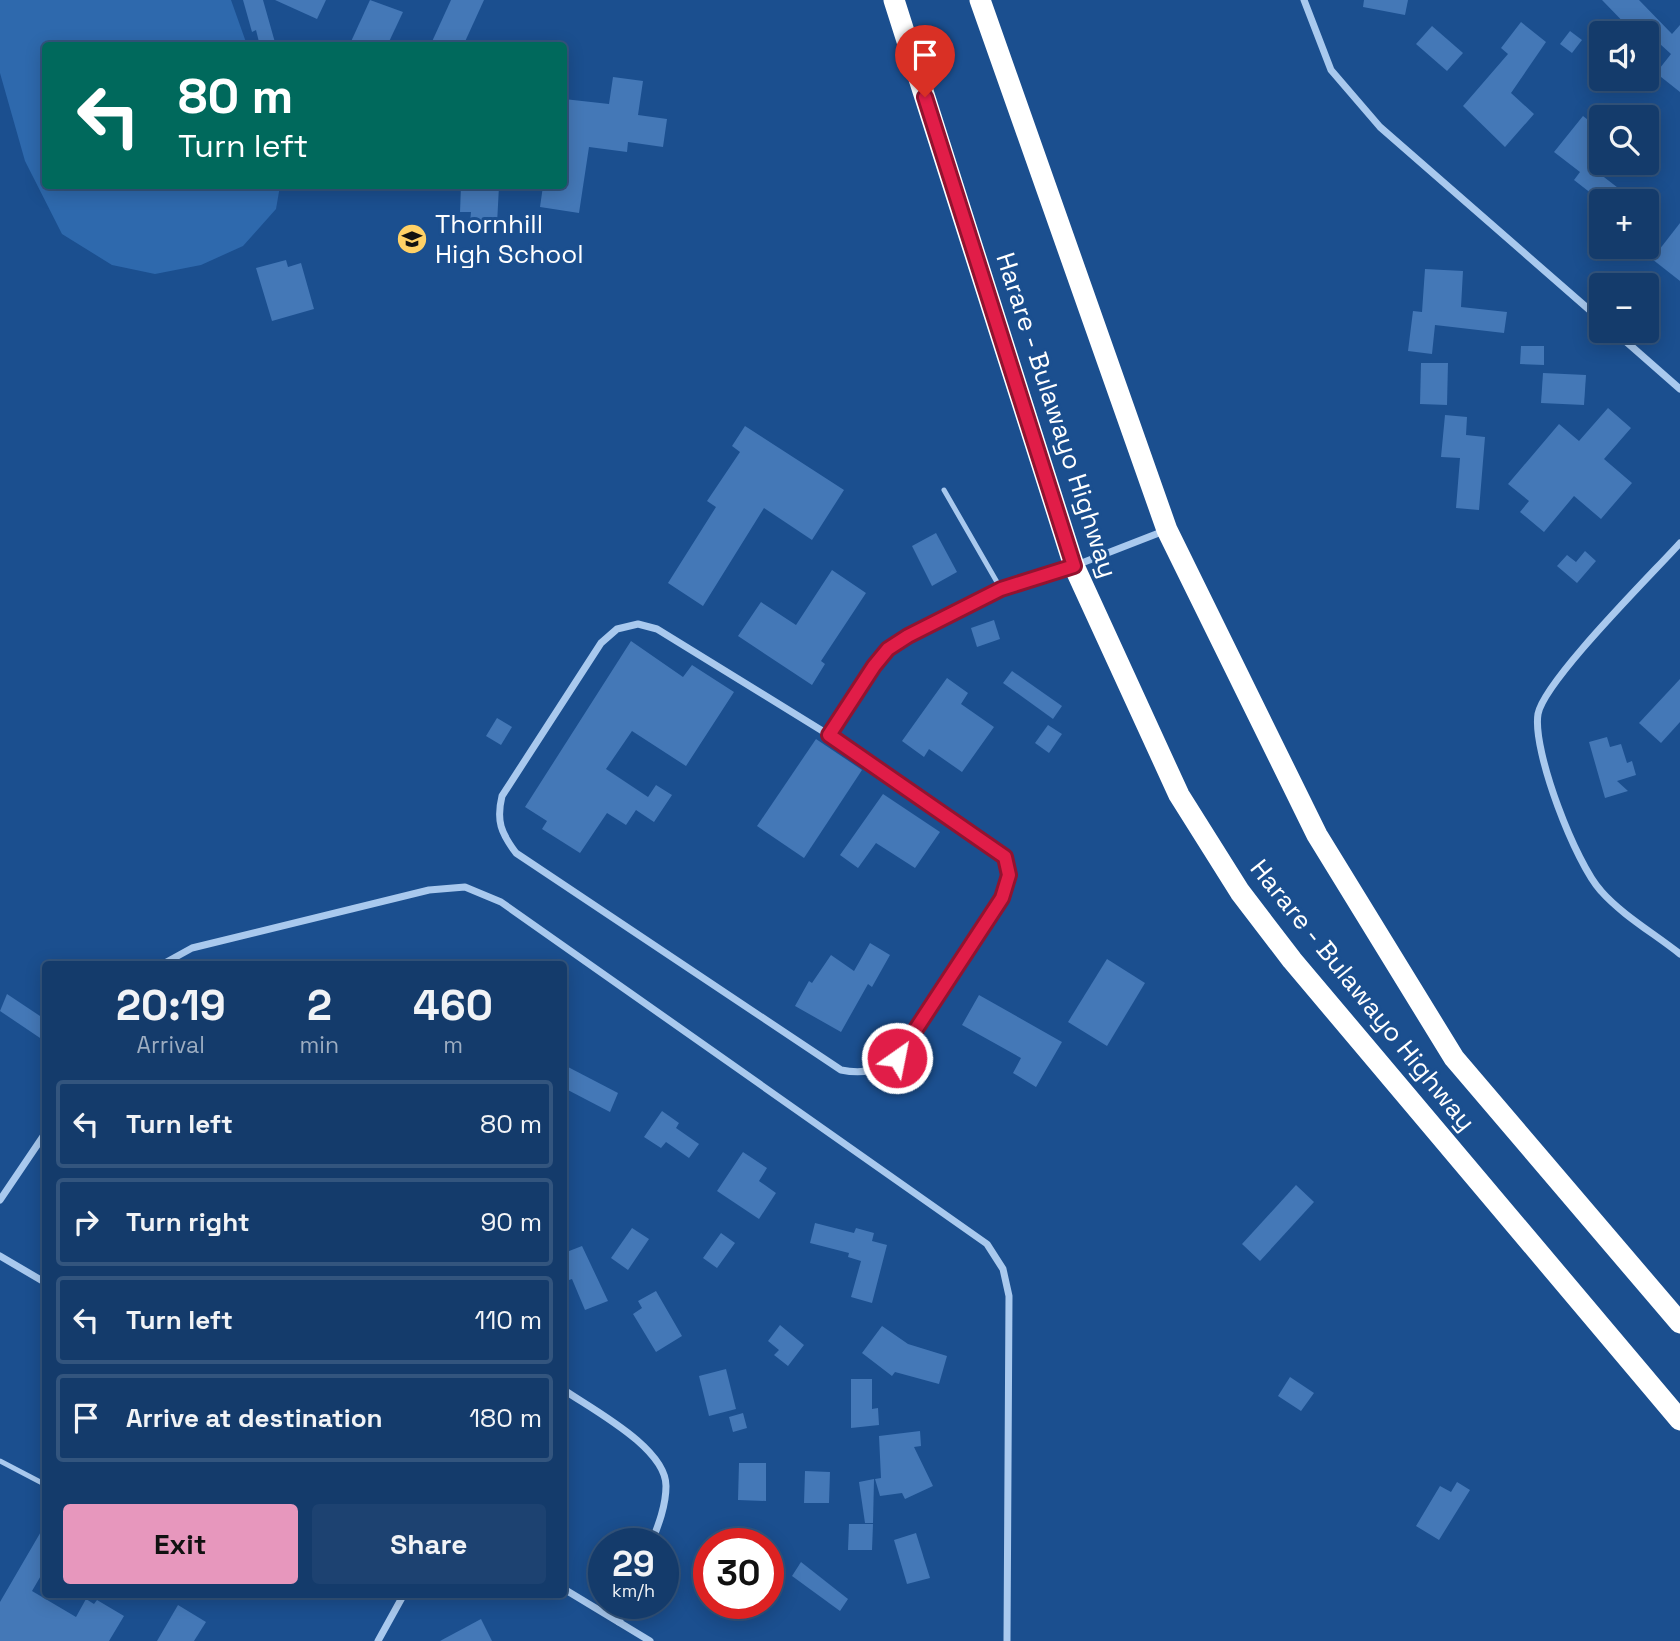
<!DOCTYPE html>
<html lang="en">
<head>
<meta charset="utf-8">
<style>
	:root { --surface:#143b6b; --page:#1d4271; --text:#f1f3f6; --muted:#9dadc1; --line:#33557e; --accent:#e797bd }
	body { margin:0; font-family:"Space Grotesk",sans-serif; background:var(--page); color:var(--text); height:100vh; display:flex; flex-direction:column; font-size:26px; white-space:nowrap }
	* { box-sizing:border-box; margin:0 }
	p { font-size:23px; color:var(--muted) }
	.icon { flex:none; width:38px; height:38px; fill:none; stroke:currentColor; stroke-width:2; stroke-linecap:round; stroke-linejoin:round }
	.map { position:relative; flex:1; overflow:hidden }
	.side { position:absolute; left:42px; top:961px; width:525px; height:637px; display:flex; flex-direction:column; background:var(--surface); border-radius:7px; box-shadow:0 4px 18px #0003,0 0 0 2px var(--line) }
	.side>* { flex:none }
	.top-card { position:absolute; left:42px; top:42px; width:525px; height:147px; border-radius:7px; box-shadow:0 4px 18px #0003,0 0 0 2px var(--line); background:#00695c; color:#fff; overflow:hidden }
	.fabs { position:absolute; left:1589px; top:21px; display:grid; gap:14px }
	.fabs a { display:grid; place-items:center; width:70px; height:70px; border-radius:7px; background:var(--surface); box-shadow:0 4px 18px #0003,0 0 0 2px var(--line); font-size:35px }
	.speed { position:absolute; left:588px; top:1528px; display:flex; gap:14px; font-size:35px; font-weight:700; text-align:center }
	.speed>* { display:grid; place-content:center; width:91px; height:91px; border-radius:50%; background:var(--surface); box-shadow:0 4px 18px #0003,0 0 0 2px var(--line); line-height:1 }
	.speed small { font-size:18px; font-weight:400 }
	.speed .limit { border:10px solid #d22; background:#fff; color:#111 }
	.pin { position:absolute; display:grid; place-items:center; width:60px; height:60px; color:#fff; margin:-72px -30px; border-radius:50% 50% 50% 0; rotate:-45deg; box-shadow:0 0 7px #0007 }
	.pin .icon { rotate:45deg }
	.me { position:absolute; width:77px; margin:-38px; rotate:33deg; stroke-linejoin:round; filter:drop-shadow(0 0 5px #0008) }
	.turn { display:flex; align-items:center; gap:24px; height:147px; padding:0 21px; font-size:32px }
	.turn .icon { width:91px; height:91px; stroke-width:2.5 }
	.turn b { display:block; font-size:49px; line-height:60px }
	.eta { display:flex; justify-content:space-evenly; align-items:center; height:119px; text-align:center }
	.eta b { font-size:42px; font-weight:600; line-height:49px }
	.cta { display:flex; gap:14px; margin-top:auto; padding:14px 21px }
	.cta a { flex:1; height:80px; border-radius:7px; background:var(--accent); color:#111; font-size:28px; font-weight:600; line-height:80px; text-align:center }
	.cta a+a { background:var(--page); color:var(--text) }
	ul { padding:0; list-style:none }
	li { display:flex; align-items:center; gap:21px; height:88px; margin:0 14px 10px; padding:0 7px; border:4px solid var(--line); border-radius:7px }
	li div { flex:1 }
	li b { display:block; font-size:26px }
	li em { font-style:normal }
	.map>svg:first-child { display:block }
</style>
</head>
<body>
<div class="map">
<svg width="1680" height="1641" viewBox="0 0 1680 1641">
	<rect width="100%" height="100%" fill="#1b4f8f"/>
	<polygon fill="#2e69ad" points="0,0 231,0 247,45 46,46 46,186 280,186 276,209 243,246 201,265 155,274 112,265 62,234 25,161 0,73"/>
	<g fill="#4478b7">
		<polygon points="243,0 263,0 276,46 260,46 256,30 252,32"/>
		<polygon points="275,0 326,0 317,19"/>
		<polygon points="370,0 403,12 387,46 349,46"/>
		<polygon points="451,0 484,0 463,46 430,46"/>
		<polygon points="1364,0 1408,0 1405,15 1363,7"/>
		<polygon points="1602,0 1639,0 1672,34 1680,25 1680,92 1656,73 1671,54 1648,33 1634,33"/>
		<polygon points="1521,22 1546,42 1511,93 1534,114 1505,147 1463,106 1508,54 1501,48"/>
		<polygon points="1432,26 1463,53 1447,71 1416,44"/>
		<polygon points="1570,31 1582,40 1572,53 1560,44"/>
		<polygon points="613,77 643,81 638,115 667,119 663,147 628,142 627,152 589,147 579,213 540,207 543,186 564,186 564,99 609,104"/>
		<polygon points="1583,116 1601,130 1601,163 1609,163 1600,174 1635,201 1601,201 1574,180 1580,172 1554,152"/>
		<polygon points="461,186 499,186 497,224 470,223 471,212 460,212"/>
		<polygon points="1680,223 1680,281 1652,259"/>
		<polygon points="286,260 288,267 301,263 314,309 272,321 256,268"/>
		<polygon points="1425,269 1463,271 1461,307 1507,312 1504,333 1435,325 1432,354 1408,351 1413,311 1422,312"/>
		<polygon points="1521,346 1544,346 1544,365 1520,364"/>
		<polygon points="1421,363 1448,363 1447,405 1420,404"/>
		<polygon points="1543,373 1586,375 1584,405 1541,403"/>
		<polygon points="1608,408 1631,428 1604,459 1632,483 1601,519 1574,496 1544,532 1520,512 1529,501 1508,484 1559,424 1579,441"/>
		<polygon points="1445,415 1467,417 1466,435 1485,437 1479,510 1456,508 1460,458 1441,457"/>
		<polygon points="745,426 844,490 812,540 764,508 703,606 668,583 716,507 707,501 740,452 732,446"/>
		<polygon points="936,533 957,572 932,586 912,546"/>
		<polygon points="1585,551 1596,561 1577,583 1557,566 1567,555 1576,562"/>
		<polygon points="832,570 866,593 821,661 825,664 812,685 738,636 761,602 796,625"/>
		<polygon points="994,620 1000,639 977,647 971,628"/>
		<polygon points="631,641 683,677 692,665 734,692 686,766 632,731 606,769 648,797 656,785 672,795 654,822 636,810 626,825 607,813 580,853 542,829 547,821 525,807"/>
		<polygon points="1012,671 1062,706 1053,719 1003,683"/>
		<polygon points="947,678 968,693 961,704 994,727 962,772 929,749 924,757 902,741"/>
		<polygon points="1680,679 1680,722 1661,743 1639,723"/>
		<polygon points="497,718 512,727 501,745 486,736"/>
		<polygon points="1048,725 1062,734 1049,753 1035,743"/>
		<polygon points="1607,737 1610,747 1621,744 1627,763 1632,761 1636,775 1617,781 1628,791 1605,798 1589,742"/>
		<polygon points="816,739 862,770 804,858 757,826"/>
		<polygon points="883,794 940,832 915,868 876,843 858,868 840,855"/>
		<polygon points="870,943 890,955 872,987 868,984 841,1032 795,1006 809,981 812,983 831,955 854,971"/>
		<polygon points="1107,959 1145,983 1107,1046 1068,1022"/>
		<polygon points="7,994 46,1020 46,1042 0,1011"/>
		<polygon points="979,995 1062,1042 1036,1087 1013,1073 1021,1058 962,1025"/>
		<polygon points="568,1067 618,1093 610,1112 564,1088 564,1075"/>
		<polygon points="662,1111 679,1123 676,1128 699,1144 689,1158 666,1142 661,1148 644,1137"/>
		<polygon points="743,1152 767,1168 759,1181 776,1193 759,1219 717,1191"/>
		<polygon points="1296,1185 1314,1202 1260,1261 1242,1244"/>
		<polygon points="815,1223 854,1233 856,1228 874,1233 872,1241 887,1245 872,1303 851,1297 861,1261 848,1257 849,1253 810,1243"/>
		<polygon points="632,1228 649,1239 628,1270 611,1258"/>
		<polygon points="721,1233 735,1243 717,1268 703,1258"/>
		<polygon points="582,1246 608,1301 585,1310 572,1279 569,1280 564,1267 564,1253"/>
		<polygon points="656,1291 682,1336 656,1352 633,1314 642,1308 638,1301"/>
		<polygon points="780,1325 804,1345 788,1366 774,1355 779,1350 768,1341"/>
		<polygon points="882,1326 908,1344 947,1356 939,1384 895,1372 892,1376 862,1353"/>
		<polygon points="726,1369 736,1409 709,1416 699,1376"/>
		<polygon points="1290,1377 1314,1393 1301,1411 1278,1396"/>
		<polygon points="851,1379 872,1379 872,1409 878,1408 879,1425 851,1428"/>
		<polygon points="743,1413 747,1428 733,1432 729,1417"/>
		<polygon points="920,1431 921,1446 914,1447 933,1486 905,1499 902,1493 880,1496 875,1479 881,1478 879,1436"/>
		<polygon points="739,1463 766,1463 766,1501 738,1500"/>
		<polygon points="805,1471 830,1472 829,1503 804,1503"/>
		<polygon points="874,1479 873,1523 865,1523 859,1482"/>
		<polygon points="1457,1482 1470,1490 1439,1540 1416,1526 1440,1486 1451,1492"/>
		<polygon points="46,1523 46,1567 32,1591 76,1617 86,1599 94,1604 97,1600 124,1616 109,1641 0,1641 0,1602"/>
		<polygon points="849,1524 873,1524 872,1550 848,1550"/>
		<polygon points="916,1533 930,1578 907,1584 894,1540"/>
		<polygon points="801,1562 848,1599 840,1611 792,1576"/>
		<polygon points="178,1605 206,1622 194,1641 157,1641"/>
		<polygon points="481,1619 492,1641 440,1641"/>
	</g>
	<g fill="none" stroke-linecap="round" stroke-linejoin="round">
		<g stroke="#a9c9ee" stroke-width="5">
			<polyline points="944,490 1001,589"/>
			<polyline points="0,1461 46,1485"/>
			<polyline points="207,1594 209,1597"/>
		</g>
		<g stroke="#a9c9ee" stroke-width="7">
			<polyline points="1304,0 1331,70 1380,127 1601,320"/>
			<polyline points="1614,331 1680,389"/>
			<path d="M 1680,543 C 1652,574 1544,681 1538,714 C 1532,751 1576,864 1601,891 C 1622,915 1655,934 1680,954"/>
			<path d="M 638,624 L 657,629 L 829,735 L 1005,857 L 1009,875 L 1002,898 L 897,1057 C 877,1070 865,1075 841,1070 L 516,853 C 501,833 496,821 502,796 L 601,643 L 617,629 Z"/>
			<polyline points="829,735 874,666 888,649 908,636 1001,589 1074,566 1164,531"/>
			<polyline points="163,964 192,948 429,890 465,887 501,902 987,1244 1003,1269 1009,1296 1007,1641"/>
			<polyline points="0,1200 46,1132"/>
			<polyline points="0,1256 46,1283"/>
			<path d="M 564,1390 C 593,1410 666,1448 666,1486 C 666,1506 658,1526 651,1544"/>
			<polyline points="564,1589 650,1641"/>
			<polyline points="619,1622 627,1603"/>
			<polyline points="378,1641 404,1594"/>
		</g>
		<g stroke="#fff" stroke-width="21">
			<polyline points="894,0 1074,566 1179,795 1240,892 1292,960 1680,1420"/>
			<polyline points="980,0 1167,530 1317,835 1454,1058 1680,1323"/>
		</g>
	</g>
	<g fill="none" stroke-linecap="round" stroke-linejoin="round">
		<g stroke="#92132f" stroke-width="18">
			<polyline id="route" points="897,1058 1002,898 1009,875 1005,857 829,735 874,666 888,649 908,636 1001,589 1074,566 925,97"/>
		</g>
		<use href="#route" stroke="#e11d48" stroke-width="12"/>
	</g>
	<defs>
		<g id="school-disc" transform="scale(1.575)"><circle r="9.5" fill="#ffd166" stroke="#1b4f8f"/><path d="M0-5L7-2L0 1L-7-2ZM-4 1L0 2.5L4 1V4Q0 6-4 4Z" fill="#111"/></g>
	</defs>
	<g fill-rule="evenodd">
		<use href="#school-disc" x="412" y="239"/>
	</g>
	<g text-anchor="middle" stroke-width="6" stroke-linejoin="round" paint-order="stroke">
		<g font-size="26" fill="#fff" stroke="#1b4f8f" text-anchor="start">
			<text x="435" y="233">Thornhill<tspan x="435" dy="30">High School</tspan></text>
		</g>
		<g font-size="26" fill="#fff" stroke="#1b4f8f">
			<text transform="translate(1057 415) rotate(72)" y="9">Harare - Bulawayo Highway</text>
			<text transform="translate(1363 995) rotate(51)" y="9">Harare - Bulawayo Highway</text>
		</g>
	</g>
</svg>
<div class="fabs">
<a><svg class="icon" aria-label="sound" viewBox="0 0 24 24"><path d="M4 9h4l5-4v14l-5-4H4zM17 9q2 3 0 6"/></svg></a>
<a><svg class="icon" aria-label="search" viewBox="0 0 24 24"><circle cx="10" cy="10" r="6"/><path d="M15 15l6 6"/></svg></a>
<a>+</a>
<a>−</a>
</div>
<div class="speed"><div>29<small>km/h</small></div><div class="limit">30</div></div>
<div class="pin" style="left:925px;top:97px;background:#d93025"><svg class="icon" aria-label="arrive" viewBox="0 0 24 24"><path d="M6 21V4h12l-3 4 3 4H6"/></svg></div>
<svg class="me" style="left:897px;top:1058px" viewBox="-20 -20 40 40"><circle r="17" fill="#e11d48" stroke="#fff" stroke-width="3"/><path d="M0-11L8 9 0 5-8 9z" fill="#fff"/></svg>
<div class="top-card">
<div class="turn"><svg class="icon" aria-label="left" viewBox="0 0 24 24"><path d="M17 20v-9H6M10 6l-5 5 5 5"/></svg><div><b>80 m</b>Turn left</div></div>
</div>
<section class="side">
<div class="eta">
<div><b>20:19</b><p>Arrival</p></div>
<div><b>2</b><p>min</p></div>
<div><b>460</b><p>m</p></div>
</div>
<ul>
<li><svg class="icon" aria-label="left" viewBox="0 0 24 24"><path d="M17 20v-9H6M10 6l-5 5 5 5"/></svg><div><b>Turn left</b></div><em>80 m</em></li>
<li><svg class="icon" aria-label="right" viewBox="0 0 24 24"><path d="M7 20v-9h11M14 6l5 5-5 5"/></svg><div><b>Turn right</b></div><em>90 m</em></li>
<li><svg class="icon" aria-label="left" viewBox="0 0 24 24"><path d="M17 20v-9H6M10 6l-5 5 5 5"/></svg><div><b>Turn left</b></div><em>110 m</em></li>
<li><svg class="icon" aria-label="arrive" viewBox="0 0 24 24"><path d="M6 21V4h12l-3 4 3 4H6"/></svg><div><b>Arrive at destination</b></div><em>180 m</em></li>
</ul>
<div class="cta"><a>Exit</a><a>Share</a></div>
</section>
</div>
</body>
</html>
